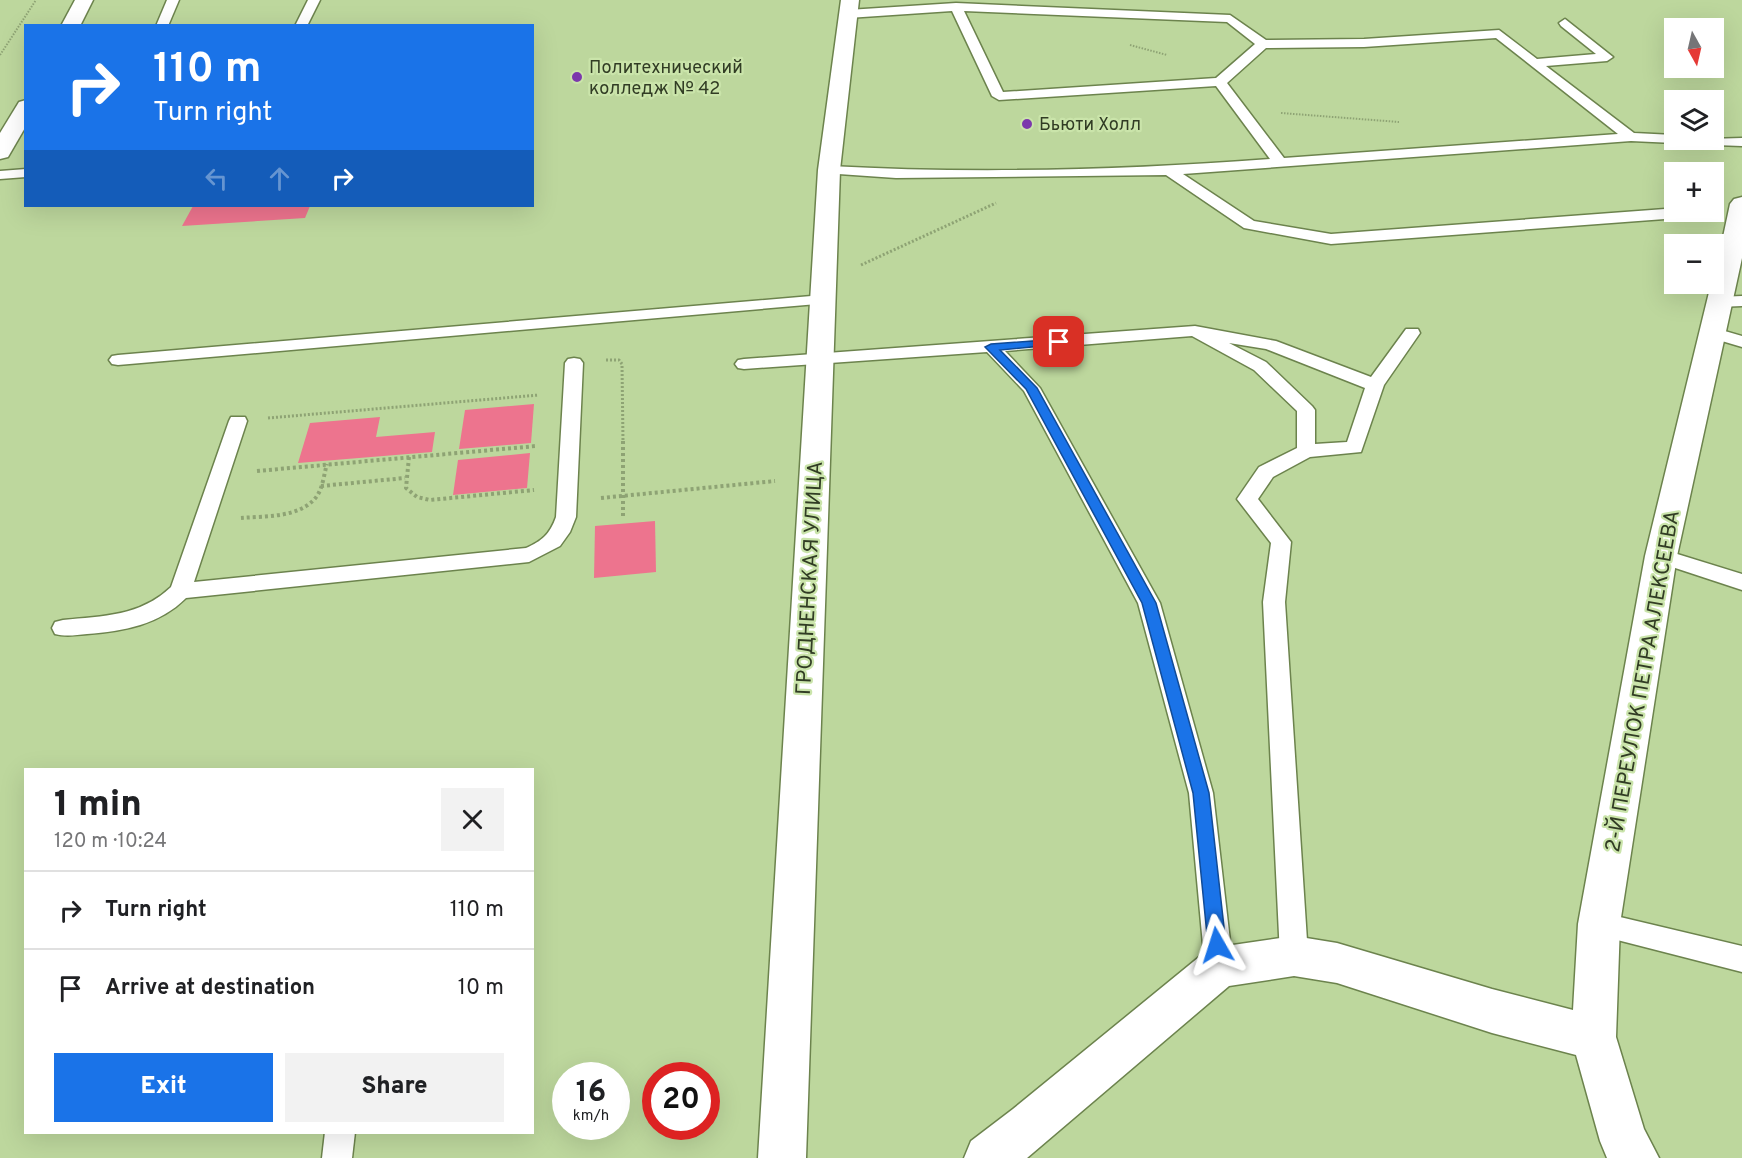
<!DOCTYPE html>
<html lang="en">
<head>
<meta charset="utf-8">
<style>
	:root { --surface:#fff; --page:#f2f2f2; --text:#202124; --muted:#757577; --line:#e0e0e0; --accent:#1a73e8 }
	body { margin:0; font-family:Overpass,sans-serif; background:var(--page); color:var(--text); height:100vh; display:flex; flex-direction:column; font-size:22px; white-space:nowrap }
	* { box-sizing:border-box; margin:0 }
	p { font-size:20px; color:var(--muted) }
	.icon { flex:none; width:33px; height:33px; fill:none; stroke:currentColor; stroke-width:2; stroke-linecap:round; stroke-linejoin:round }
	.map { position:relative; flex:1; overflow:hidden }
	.side { position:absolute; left:24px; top:768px; width:510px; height:366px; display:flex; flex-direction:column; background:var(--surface); border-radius:0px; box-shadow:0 6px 24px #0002 }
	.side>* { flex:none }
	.hud { position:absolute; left:24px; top:24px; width:510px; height:183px; border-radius:0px; box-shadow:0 6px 24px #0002; background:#1a73e8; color:#fff; overflow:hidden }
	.needle { width:39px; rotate:172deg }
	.fabs { position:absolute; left:1664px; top:18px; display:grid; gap:12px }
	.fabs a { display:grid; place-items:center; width:60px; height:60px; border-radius:0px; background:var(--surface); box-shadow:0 6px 24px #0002; font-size:30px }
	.speed { position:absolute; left:552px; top:1062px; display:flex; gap:12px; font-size:30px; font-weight:700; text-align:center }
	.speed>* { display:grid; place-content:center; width:78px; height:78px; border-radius:50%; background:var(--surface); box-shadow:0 6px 24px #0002; line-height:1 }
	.speed small { font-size:15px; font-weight:400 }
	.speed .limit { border:9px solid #d22; background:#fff; color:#111 }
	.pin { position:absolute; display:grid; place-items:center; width:51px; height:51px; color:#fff; margin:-26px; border-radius:12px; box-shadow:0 3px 9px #0006 }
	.me { position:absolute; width:66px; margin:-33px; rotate:354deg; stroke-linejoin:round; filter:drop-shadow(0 0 4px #0008) }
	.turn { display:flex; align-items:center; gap:21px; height:126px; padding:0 30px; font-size:27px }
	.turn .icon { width:78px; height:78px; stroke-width:2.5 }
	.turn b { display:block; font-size:42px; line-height:51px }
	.lanes { display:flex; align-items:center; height:57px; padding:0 30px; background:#0003; justify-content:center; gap:30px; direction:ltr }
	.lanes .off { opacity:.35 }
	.round { display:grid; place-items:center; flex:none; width:63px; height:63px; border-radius:0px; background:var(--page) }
	.headline { display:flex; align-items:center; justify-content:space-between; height:102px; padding:0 30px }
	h1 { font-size:36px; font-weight:800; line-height:45px }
	.button { display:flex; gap:12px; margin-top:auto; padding:12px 30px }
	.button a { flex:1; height:69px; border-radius:0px; background:var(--accent); color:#fff; font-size:24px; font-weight:800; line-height:69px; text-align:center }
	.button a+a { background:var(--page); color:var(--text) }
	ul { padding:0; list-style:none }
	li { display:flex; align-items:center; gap:18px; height:78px; padding:0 30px; border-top:2px solid var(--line) }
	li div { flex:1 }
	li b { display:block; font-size:22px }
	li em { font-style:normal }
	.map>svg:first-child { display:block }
</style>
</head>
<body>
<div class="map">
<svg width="1742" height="1158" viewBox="0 0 1742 1158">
	<rect width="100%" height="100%" fill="#bdd79d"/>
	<g fill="#ed748e">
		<polygon points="193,206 310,206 305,218 182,226"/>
		<polygon points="534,404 531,443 459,449 465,410"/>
		<polygon points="380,417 376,437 435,432 432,452 298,463 310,423"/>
		<polygon points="530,453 527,488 453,495 458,460"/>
		<polygon points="655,521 656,572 594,578 595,526"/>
	</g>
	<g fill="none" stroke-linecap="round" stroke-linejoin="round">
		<g stroke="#6c834d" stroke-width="3">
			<g id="lane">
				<polygon points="167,0 179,0 168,26 156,26"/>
				<polygon points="308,0 320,0 307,26 295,26"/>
				<path d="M 956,3 L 1230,15 L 1266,40 L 1364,39 L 1499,30 L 1537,59 L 1596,54 L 1561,26 L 1559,23 L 1565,19 L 1613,57 L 1607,61 L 1546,66 L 1634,133 L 1674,135 L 1674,140 L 1742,138 L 1742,146 L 1687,144 L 1680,140 L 1674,143 L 1631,141 L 1183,174 L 1254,221 L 1331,234 L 1665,209 L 1673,214 L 1665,219 L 1331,244 L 1244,228 L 1166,175 L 896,178 L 824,173 L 822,170 L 829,166 C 974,174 1125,170 1270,159 L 1216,86 L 999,100 L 992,96 L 952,11 L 848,18 L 842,14 L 848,10 ZM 964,11 L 1227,22 L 1255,44 L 1216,78 L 1003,92 ZM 1496,38 L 1618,134 L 1284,158 L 1227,83 L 1266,48 L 1364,47 Z"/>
				<polygon points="26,169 26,177 0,179 0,171"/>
				<polygon points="823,295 829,297 831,300 829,303 118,365 112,364 109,360 112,356 118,355"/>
				<polygon points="1742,296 1742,306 1718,307 1710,302 1718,297"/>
				<path d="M 1195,326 L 1276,341 L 1371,377 L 1406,329 L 1418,329 L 1420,333 L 1384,385 L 1361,452 L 1310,457 L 1273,477 L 1258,499 L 1291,542 L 1285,602 L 1308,956 L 1304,965 L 1294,969 L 1284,965 L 1280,956 L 1263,602 L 1271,543 L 1237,499 L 1259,467 L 1297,448 L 1297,411 L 1254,370 L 1192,336 L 1005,351 L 1040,388 L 1160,603 L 1213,793 L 1233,967 L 1229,976 L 1219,980 L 1209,976 L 1205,967 L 1189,793 L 1138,603 L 1024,391 L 987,352 L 744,369 L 738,368 L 735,364 L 738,360 L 744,359 ZM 1229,343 L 1266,349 L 1365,388 L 1347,442 L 1315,444 L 1315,410 L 1312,406 L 1266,362 Z"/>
				<polygon points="1711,327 1742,336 1742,347 1705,336 1703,332 1705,328"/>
				<path d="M 574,358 L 580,359 L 583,363 L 576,517 L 570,532 L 560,546 L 529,562 L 186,598 C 159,625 124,631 87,634 C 76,635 66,637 55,634 L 52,628 L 55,622 L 63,620 C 103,616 141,616 171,587 L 229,421 L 231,417 L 245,417 L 247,421 L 194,582 L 526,548 C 542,541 550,534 556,517 L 565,363 L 568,359 Z"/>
				<polygon points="1661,549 1742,574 1742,590 1654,561 1651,556 1654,551"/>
				<polygon points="1599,912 1742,946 1742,972 1590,933 1586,924 1590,915"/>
				<polygon points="325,1132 355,1132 352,1158 322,1158"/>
			</g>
		</g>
		<g stroke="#6c834d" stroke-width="3">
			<g id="street">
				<polygon points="841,0 859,0 840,170 806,1158 758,1158 818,170"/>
				<polygon points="1742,197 1742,258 1677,556 1620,924 1616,1037 1644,1129 1659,1158 1607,1158 1600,1141 1576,1055 1492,1033 1337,983 1294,976 1229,986 1027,1158 964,1158 971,1141 1013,1109 1204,953 1219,947 1294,936 1337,943 1492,989 1573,1010 1578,924 1645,556 1711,284 1713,284 1730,204 1734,199"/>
			</g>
		</g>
		<g stroke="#6c834d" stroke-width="3">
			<g id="secondary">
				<polygon points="75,0 93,0 80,26 61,26"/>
				<polygon points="26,100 26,126 8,157 0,159 0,133 19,102"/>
			</g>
		</g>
		<g stroke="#8ea374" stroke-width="2" stroke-dasharray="1.5 1.5" stroke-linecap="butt">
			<polyline points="1130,45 1167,55"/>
			<polyline points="0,55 36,0"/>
			<polyline points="1281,113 1399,122"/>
		</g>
		<g stroke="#8ea374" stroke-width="3" stroke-dasharray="2 2" stroke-linecap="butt">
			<polyline points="861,265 996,203"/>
			<polyline points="606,360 619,360 622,364 623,442"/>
			<polyline points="268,418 539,395"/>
		</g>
		<g stroke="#8ea374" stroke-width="4" stroke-dasharray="3 3" stroke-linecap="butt">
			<polyline points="623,441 623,517"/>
			<polyline points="409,457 406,488 417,497 430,500 534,490"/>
			<polyline points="257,471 536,446"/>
			<polyline points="321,486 405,478"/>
			<polyline points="601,498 775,481"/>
			<path d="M 241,518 C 266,516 301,518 317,496 C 323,487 324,474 327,464"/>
		</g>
		<use href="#lane" fill="#fff" fill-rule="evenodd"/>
		<use href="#street" fill="#fff" fill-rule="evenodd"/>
		<use href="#secondary" fill="#fff" fill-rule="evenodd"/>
	</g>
	<polygon fill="#1a73e8" stroke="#114b97" stroke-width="1.5" points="1059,339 1063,340 1063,344 1000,350 1037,388 1156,603 1209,793 1226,945 1223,951 1217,953 1211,951 1208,945 1193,793 1142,603 1026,389 985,347 991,344"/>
	<g fill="#7c38ac" stroke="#cae4aa" stroke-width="2">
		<circle cx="577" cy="77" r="6"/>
		<circle cx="1027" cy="124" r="6"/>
	</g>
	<g text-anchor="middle" stroke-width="4.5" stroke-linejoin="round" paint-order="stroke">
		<g font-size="18" fill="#313c24" stroke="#cae4aa" text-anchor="start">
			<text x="589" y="73">Политехнический<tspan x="589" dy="21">колледж № 42</tspan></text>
			<text x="1039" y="130">Бьюти Холл</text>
		</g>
		<g font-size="21" fill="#313c24" stroke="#cae4aa">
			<text transform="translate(809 578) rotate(-87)" y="7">ГРОДНЕНСКАЯ УЛИЦА</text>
			<text transform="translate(1642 681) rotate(-80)" y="7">2-Й ПЕРЕУЛОК ПЕТРА АЛЕКСЕЕВА</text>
		</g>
	</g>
</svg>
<div class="fabs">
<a><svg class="needle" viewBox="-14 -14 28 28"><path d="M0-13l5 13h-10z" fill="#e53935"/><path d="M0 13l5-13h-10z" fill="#757577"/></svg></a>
<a><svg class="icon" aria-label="layers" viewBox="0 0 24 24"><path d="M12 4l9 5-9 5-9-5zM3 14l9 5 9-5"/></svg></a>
<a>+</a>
<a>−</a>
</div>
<div class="speed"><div>16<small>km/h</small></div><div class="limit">20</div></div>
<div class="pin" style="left:1059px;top:342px;background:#d93025"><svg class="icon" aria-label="arrive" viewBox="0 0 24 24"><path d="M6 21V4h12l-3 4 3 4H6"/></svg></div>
<svg class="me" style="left:1217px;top:945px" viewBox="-20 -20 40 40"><path d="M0-17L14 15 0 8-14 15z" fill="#1a73e8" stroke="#fff" stroke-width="4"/></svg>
<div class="hud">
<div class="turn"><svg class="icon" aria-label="right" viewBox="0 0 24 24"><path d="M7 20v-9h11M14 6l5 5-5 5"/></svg><div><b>110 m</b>Turn right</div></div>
<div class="lanes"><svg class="icon off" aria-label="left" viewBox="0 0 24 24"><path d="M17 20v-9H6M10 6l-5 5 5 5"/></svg><svg class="icon off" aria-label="ahead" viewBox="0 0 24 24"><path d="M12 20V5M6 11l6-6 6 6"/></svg><svg class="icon" aria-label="right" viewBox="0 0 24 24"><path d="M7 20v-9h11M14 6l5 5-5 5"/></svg></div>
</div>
<section class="side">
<div class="headline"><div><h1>1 min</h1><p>120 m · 10:24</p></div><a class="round"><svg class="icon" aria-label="close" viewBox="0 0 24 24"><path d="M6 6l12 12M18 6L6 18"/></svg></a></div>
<ul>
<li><svg class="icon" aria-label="right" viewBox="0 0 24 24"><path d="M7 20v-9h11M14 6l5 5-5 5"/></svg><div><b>Turn right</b></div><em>110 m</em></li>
<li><svg class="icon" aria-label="arrive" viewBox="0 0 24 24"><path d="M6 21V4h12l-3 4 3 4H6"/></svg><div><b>Arrive at destination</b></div><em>10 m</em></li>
</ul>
<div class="button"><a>Exit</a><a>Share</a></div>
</section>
</div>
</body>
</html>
